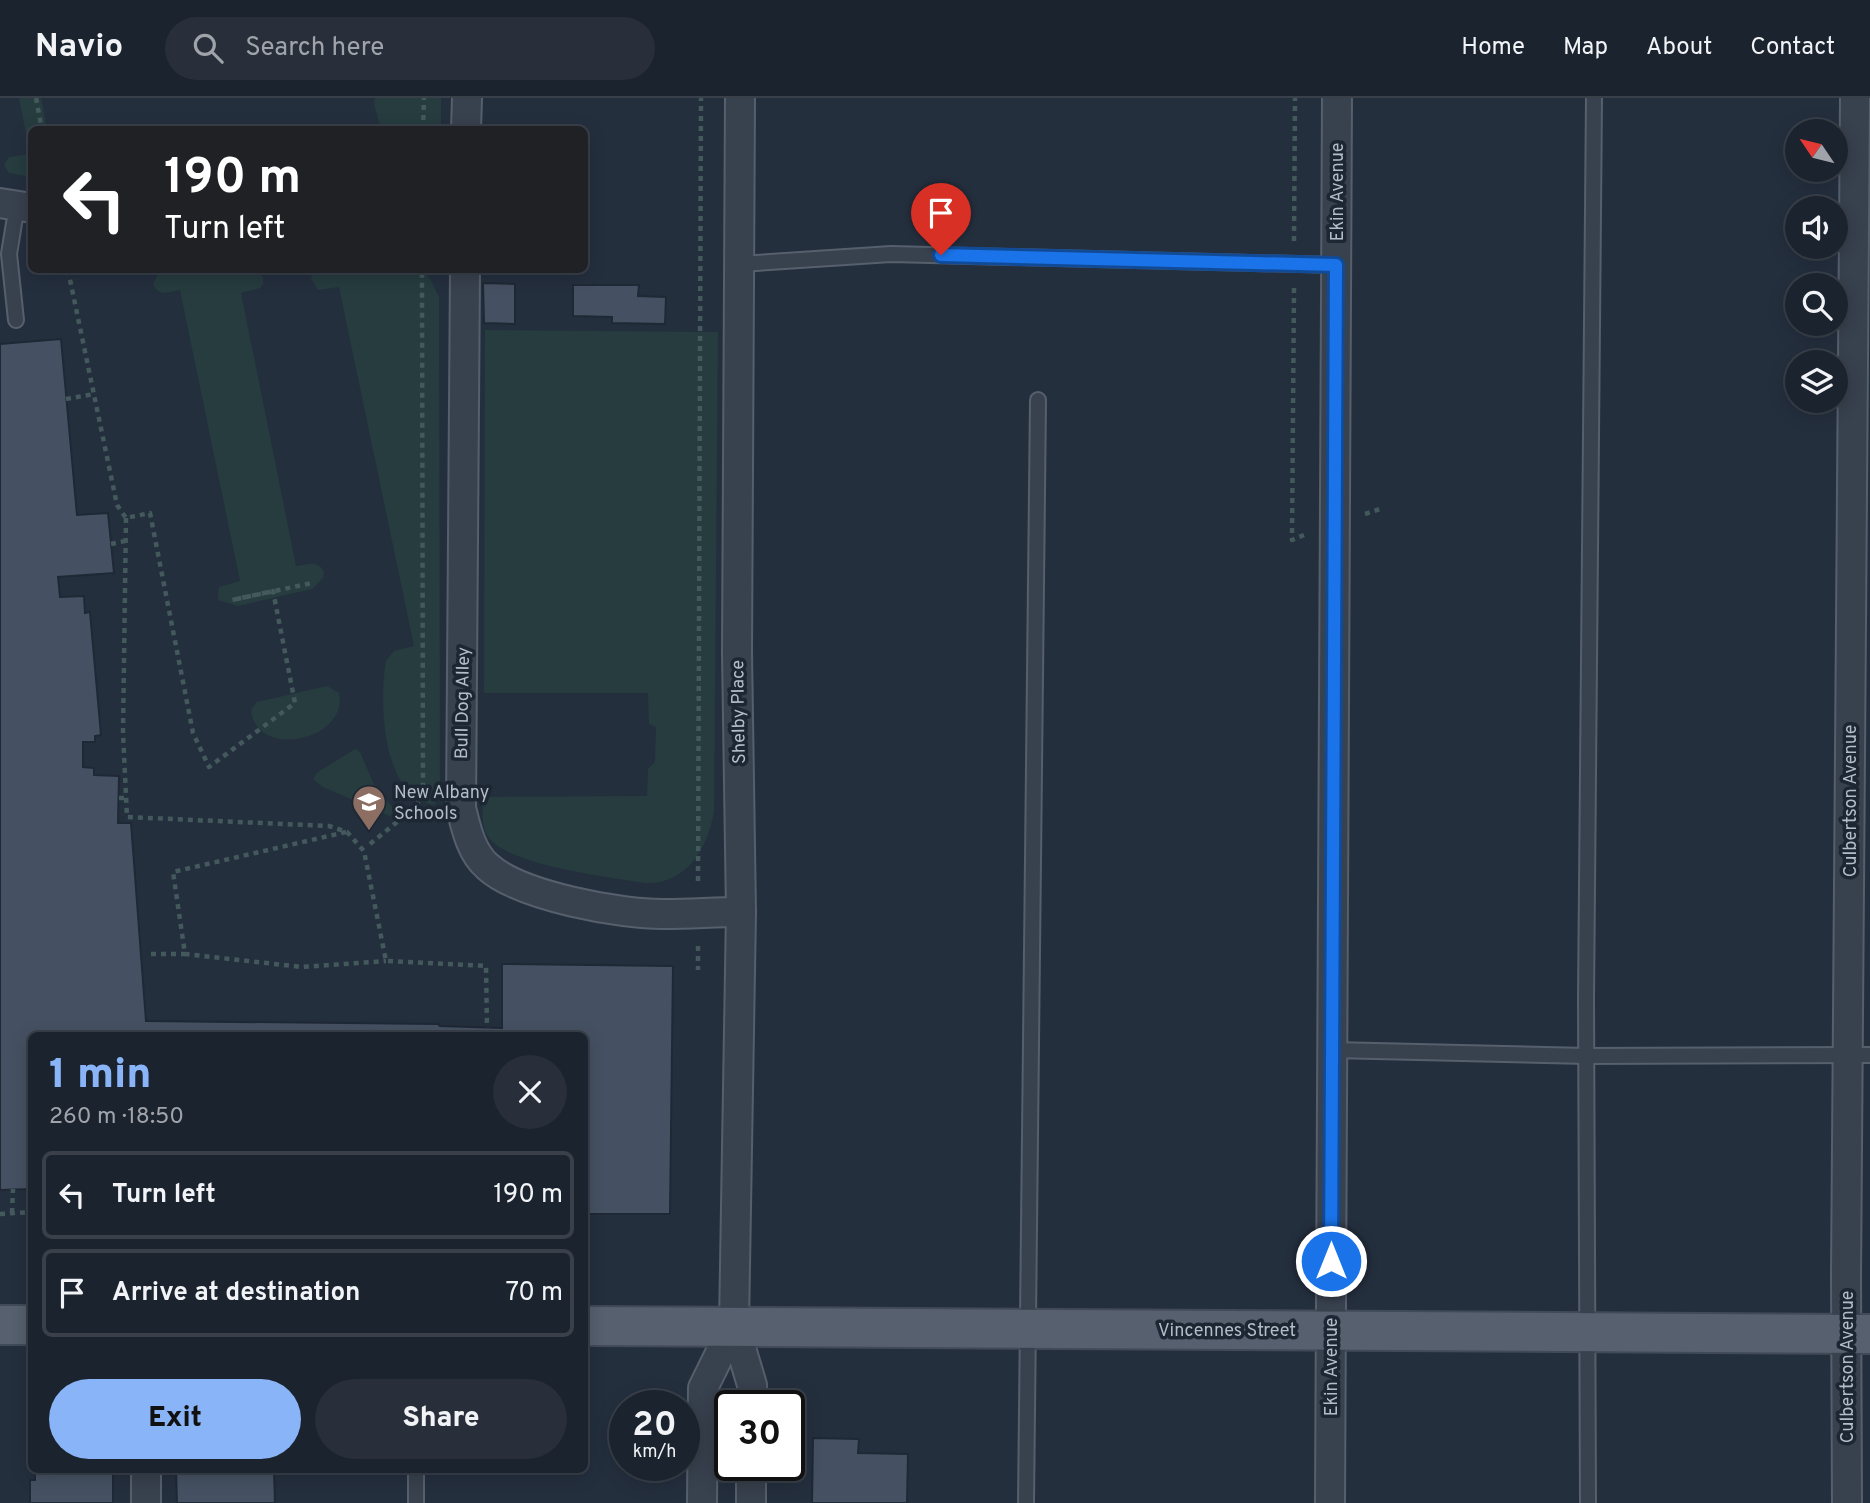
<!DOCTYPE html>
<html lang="en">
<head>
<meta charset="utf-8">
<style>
	:root { --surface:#1b232e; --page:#282f3a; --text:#f1f3f6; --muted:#a0a4aa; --line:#39404a; --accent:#8ab4f8 }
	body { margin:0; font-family:Overpass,sans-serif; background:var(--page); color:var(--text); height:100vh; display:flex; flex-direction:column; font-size:26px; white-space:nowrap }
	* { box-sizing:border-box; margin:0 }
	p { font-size:23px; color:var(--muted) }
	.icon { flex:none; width:38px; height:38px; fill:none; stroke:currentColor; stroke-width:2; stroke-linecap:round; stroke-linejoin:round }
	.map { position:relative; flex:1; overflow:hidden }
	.sheet { position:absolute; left:28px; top:934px; width:560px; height:441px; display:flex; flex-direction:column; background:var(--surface); border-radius:10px; box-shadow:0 4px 18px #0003,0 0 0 2px var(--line) }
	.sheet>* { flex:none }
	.hud { position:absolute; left:28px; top:28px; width:560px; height:147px; border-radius:10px; box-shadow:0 4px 18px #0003,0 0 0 2px var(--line); background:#202124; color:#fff; overflow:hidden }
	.needle { width:46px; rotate:305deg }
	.buttons { position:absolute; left:1785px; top:21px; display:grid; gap:14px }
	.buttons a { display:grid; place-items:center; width:63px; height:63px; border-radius:50%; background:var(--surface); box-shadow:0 4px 18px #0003,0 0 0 2px var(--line); font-size:35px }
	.speed { position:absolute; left:609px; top:1292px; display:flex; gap:14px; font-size:35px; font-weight:700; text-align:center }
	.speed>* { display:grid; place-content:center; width:91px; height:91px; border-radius:50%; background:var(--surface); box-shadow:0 4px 18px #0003,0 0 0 2px var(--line); line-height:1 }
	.speed small { font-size:18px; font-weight:400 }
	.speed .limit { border:4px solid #111; border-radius:10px; background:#fff; color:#111 }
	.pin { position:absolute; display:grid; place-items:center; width:60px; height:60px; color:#fff; margin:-72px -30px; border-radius:50% 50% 50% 0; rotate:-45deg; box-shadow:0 0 7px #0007 }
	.pin .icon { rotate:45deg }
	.me { position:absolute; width:77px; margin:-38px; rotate:0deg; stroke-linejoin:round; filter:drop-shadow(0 0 5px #0008) }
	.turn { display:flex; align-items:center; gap:24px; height:147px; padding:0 21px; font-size:32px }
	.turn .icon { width:91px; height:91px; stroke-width:2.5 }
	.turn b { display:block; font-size:49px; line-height:60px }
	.round { display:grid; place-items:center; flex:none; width:74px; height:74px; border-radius:37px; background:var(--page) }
	.headline { display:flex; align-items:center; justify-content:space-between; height:119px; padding:0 21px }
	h1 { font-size:42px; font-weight:800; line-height:52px; color:var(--accent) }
	.cta { display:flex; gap:14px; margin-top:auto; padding:14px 21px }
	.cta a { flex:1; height:80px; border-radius:42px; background:var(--accent); color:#111; font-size:28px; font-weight:800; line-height:80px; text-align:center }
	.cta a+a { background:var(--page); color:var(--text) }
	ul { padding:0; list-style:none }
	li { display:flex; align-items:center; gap:21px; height:88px; margin:0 14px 10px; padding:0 7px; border:4px solid var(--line); border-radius:10px }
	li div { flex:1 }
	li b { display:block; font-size:26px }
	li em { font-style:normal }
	header { display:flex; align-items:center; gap:42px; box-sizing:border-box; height:98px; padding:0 35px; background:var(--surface); border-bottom:2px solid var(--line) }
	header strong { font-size:33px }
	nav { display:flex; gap:38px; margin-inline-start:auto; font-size:24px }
	.search { width:490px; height:63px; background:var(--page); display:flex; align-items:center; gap:18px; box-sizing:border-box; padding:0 24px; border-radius:38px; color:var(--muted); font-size:26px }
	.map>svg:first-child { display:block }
</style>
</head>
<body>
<header>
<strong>Navio</strong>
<div class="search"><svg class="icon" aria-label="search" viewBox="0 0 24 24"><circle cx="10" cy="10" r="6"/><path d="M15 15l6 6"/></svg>Search here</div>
<nav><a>Home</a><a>Map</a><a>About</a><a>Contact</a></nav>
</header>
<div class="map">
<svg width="1870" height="1405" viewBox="0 0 1870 1405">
	<rect width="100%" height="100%" fill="#242f3e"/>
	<g fill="#263c3f">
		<polygon points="19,0 41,0 47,31 32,32 31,79 9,75 4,67 9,59 30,56"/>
		<polygon points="375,0 441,0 441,31 381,31 374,6"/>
		<path d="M 161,172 L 257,172 L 263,179 L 263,186 L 260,190 L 241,195 L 296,468 C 307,467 318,461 324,474 L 323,480 L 312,491 L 238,508 L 218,502 L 219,489 L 240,483 L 180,192 C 169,194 158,200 153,185 Z"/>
		<path d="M 314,172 L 423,172 L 431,182 L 439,199 L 440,699 L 434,707 C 381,698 379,603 386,563 L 394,553 L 414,548 L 339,189 L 318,192 L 311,181 Z"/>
		<path d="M 485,232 L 718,234 L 714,713 C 708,750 687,787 644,785 C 610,779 505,768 487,737 C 481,726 483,711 483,699 L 647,698 L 648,671 L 655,664 L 656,629 L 649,626 L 648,595 L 484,595 Z"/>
		<path d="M 327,588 L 339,595 C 349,643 256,662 251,612 L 257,604 Z"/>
		<polygon points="355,651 360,654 376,691 395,712 392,719 323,689 313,681 318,674"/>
	</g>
	<g fill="#455162" stroke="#1f2835" stroke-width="2">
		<polygon points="483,185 515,186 515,226 484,225"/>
		<polygon points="573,187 639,187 638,198 666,199 665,226 612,225 612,219 573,218"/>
		<polygon points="61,241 77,417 108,415 114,475 58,479 60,499 84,498 85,515 90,514 101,637 95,638 95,644 83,644 83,669 94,670 94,677 119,678 118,725 131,725 146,923 438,926 440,928 502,930 502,866 673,868 670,1116 584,1116 584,938 32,938 32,1091 0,1092 0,246"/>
		<polygon points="813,1340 859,1341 858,1355 908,1356 907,1405 812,1405"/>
		<polygon points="35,1372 113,1372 113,1405 30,1405 30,1382 35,1382"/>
		<polygon points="176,1372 274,1372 275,1405 177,1405"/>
	</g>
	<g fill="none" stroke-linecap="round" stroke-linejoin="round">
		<g stroke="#565f6c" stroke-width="18">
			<g id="service">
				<polyline points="740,166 891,156 1336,167"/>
				<polyline points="16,222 9,156 17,107"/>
				<polyline points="1332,952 1587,958 1870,957"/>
				<polyline points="416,1372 416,1405"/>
				<polyline points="1026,1405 1038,302"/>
				<polyline points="1588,1405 1586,901 1594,0"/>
			</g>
		</g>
		<g stroke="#565f6c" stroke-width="32">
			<g id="minor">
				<polyline points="740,0 737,554 741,814 734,1227 752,1287 752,1307"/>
				<polyline points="466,32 467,0"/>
				<polyline points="0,105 32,110"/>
				<path d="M 465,172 L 461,710 C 466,730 471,754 487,768 C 519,798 622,817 666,816 C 691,816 716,814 741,814"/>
				<polyline points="146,1405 146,1372"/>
				<polyline points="702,1405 703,1290 734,1227"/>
				<polyline points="751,1405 751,1367"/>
				<polyline points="1330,1405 1337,0"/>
				<polyline points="1847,1405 1846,1179 1855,0"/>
			</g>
		</g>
		<g stroke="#414a57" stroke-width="42">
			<g id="primary">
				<polyline points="0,1227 32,1227"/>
				<polyline points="584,1228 1870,1236"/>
			</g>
		</g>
		<g stroke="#44595c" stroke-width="4.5" stroke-dasharray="5 5" stroke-linecap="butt">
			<polyline points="36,0 42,32"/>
			<polyline points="423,32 424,0"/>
			<polyline points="1294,143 1295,0"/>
			<polyline points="68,172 117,407 126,420 150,415 193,635 209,669 295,605 273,493 232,502 312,485"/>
			<polyline points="1294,190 1292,442 1304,437"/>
			<polyline points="66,301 94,296"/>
			<polyline points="1365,416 1380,411"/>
			<polyline points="126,420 123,635 127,719 329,728 347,734 364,753 386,863 486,868 487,930"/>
			<polyline points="111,446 125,443"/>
			<polyline points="119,700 126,700"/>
			<polyline points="346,734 173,774 185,856 302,869 386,863"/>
			<polyline points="370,746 413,711 423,698 422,172"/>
			<polyline points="698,783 701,0"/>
			<polyline points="698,848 698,872"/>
			<polyline points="151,856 185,856"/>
			<polyline points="12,1115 13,1091"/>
			<polyline points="0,1116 32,1114"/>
		</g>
		<use href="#service" stroke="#38414e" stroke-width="14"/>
		<use href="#minor" stroke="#38414e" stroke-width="28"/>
		<use href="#primary" stroke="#56606e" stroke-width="38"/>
	</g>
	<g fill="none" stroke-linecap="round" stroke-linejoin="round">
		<g stroke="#114b97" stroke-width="18">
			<polyline id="route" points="941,157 1336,167 1331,1163"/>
		</g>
		<use href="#route" stroke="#1a73e8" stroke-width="12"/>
	</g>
	<defs>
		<g id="school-pin" transform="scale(1.75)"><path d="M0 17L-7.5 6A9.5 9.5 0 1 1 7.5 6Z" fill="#8d6e63" stroke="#1d2633"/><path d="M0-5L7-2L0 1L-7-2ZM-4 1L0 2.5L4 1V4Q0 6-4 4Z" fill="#fff"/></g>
	</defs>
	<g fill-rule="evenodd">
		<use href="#school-pin" x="369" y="704"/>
	</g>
	<g text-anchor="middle" stroke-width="7" stroke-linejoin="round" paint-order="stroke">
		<g font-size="18" fill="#b4bcc9" stroke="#1d2633">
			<text transform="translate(1337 94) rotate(-90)" y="6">Ekin Avenue</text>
			<text transform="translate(462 605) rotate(-89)" y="6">Bull Dog Alley</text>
			<text transform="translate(738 614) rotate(-91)" y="6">Shelby Place</text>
			<text transform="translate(1850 703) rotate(-90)" y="6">Culbertson Avenue</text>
			<text x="1227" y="1238">Vincennes Street</text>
			<text transform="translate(1331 1269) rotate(-90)" y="6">Ekin Avenue</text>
			<text transform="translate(1847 1269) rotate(-90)" y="6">Culbertson Avenue</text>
		</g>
		<g font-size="18" fill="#b4bcc9" stroke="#1d2633" text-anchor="start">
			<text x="394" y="700">New Albany<tspan x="394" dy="21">Schools</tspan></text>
		</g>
	</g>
</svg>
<div class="buttons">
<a><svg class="needle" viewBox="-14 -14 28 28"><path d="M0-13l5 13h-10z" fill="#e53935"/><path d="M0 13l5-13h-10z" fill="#a0a4aa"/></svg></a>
<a><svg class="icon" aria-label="sound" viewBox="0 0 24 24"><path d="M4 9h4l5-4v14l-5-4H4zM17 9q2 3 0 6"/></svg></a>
<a><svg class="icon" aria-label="search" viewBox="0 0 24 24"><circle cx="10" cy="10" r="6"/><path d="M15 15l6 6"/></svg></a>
<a><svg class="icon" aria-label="layers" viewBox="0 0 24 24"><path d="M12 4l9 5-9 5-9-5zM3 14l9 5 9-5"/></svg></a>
</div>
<div class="speed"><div>20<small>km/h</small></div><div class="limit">30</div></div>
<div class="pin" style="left:941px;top:157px;background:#d93025"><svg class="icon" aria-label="arrive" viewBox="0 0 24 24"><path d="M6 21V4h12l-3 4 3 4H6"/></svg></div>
<svg class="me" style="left:1331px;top:1163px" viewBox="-20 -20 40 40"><circle r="17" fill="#1a73e8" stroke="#fff" stroke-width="3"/><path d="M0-11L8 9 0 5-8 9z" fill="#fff"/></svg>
<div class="hud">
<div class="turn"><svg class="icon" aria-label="left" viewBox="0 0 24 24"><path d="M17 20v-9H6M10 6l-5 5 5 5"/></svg><div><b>190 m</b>Turn left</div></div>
</div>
<section class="sheet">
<div class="headline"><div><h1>1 min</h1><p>260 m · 18:50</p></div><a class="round"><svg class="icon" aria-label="close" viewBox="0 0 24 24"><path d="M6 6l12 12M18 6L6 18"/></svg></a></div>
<ul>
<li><svg class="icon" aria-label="left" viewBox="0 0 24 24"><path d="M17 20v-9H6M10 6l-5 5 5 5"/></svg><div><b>Turn left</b></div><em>190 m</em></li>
<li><svg class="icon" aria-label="arrive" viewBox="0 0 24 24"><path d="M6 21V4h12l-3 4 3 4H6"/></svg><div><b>Arrive at destination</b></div><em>70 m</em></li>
</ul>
<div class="cta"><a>Exit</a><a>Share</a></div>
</section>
</div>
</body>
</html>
